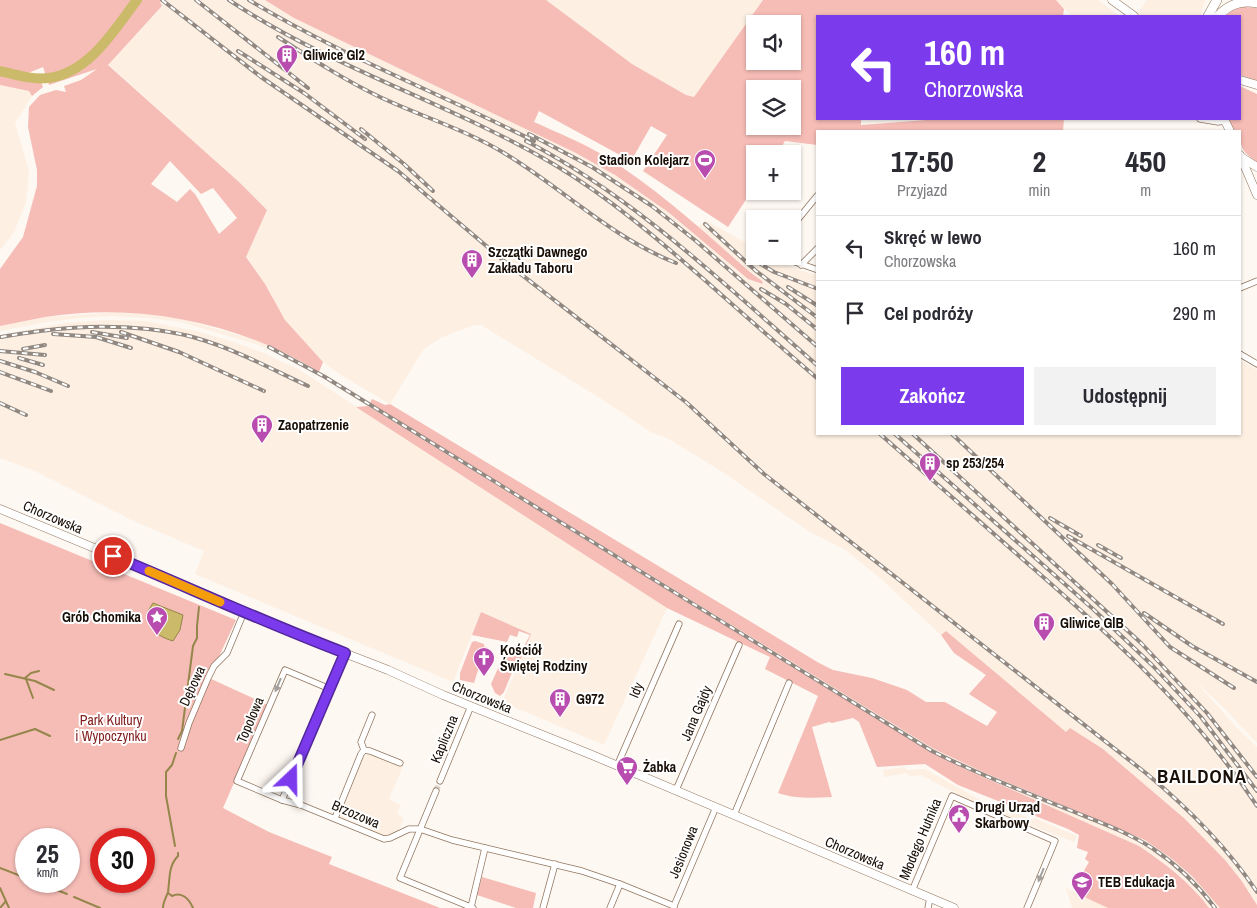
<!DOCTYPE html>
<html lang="pl">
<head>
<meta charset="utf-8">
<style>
	:root { --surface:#fff; --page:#f2f2f3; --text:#2b2b33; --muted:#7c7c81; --line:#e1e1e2; --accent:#7c3aed }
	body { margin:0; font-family:"Archivo Narrow",sans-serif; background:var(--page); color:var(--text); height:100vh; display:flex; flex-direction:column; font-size:19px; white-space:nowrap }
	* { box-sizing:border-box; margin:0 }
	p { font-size:16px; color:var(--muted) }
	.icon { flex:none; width:28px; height:28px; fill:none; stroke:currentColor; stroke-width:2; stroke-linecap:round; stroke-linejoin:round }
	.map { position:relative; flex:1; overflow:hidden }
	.side { position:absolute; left:816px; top:130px; width:425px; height:305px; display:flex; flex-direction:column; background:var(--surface); border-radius:0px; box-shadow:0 1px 4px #0004 }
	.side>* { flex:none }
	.hud { position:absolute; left:816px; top:15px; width:425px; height:105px; border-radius:0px; box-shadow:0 1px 4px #0004; background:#7c3aed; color:#fff; overflow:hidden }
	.buttons { position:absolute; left:746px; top:15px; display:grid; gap:10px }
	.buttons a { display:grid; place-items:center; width:55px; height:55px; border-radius:0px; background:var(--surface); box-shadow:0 1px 4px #0004; font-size:25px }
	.speed { position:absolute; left:15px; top:828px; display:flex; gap:10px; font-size:25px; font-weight:700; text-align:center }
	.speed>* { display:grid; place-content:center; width:65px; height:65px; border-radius:50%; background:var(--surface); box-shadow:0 1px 4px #0004; line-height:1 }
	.speed small { font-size:12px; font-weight:400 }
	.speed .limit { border:8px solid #d22; background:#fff; color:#111 }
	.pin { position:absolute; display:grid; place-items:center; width:42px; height:42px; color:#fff; margin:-21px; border:2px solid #fff; border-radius:50%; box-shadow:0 1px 5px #0007 }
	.me { position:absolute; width:55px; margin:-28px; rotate:23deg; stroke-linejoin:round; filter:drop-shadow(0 0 4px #0008) }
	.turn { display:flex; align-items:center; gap:18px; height:105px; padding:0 25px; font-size:22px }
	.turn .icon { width:65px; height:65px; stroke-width:2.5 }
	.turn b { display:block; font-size:35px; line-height:42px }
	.eta { display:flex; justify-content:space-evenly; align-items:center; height:85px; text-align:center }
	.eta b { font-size:30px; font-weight:700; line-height:35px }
	.cta { display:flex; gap:10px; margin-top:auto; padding:10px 25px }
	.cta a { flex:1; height:58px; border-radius:0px; background:var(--accent); color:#fff; font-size:20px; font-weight:700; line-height:58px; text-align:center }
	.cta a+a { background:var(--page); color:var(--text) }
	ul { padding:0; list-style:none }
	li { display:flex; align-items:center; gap:15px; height:65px; padding:0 25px; border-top:1px solid var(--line) }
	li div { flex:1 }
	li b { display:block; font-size:19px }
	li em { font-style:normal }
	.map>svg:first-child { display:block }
</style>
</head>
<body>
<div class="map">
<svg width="1257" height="908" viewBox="0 0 1257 908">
	<rect width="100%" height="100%" fill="#fef8f2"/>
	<g fill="#fdefe2">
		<polygon points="162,0 265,0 294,18 526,128 576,153 615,175 668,212 748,279 763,283 762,281 698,227 705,220 755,248 755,256 768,256 799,270 817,275 818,434 1240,434 1240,360 1257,370 1257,743 1225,709 1193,679 1238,729 1257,747 1257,905 1241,880 1225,860 1185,819 1103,749 1066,733 946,631 941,635 880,578 847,551 810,532 724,473 669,439 651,432 605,401 481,325 474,325 440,338 423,350 390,404 346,378 323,362 285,320 265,284 246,256 267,210 239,182 108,64 162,7 160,2"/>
		<polygon points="546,0 763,0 694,97 686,95 632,64"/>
		<polygon points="1056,0 1098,0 1119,16 1072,16"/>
		<polygon points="1147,0 1205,0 1201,16 1140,16 1137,14"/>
		<polygon points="0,85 29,91 32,96 15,123 29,171 26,202 14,232 0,250"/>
		<polygon points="108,313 148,314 182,319 258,341 281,350 303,361 934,749 983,772 1145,840 1172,858 1192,876 1220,908 1209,908 1195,890 1181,876 1159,859 1139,846 965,769 931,752 368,406 300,365 279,354 256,344 181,322 148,318 108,316 79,318 46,322 0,331 0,326 46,317"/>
		<polygon points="106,320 145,321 196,331 237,343 261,352 298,369 667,608 604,745 502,702 531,634 481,612 453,682 195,574 204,551 136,522 35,471 0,458 0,335 65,323"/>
		<polygon points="369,752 403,766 389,799 401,805 397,814 404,818 398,831 386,836 370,830 369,826 349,817 345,819 339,817 361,760"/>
		<polygon points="905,767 906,770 925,769 984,802 1005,810 1006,809 1033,820 1034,818 1077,836 1074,842 1033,826 1030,827 1008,818 969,802 970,800 957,795 957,793 931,781 931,779 923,777 924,775 910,776 906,773 884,777 883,770"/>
		<polygon points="1066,888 1080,895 1108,908 1072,908"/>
	</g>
	<g fill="#f6bcb6" fill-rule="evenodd">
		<path d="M 0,0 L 162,0 L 160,2 L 162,6 L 108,65 L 239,182 L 267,210 L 246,257 L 265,284 L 285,320 L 323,362 L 319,372 C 239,322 138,302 45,317 C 30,320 15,323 0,326 L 0,269 L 23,237 L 37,186 L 37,170 L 28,127 L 29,107 L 40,95 L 56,90 L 66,92 L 64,86 L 81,80 L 97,69 L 49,85 L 43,67 L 28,73 L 0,67 ZM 170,161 L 201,194 L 213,188 L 237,218 L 219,234 L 195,194 L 190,189 L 177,202 L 151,184 Z"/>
		<path d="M 265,0 L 546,0 L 632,64 L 686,95 L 694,97 L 763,0 L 1056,0 L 1064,9 L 1063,16 L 818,16 L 818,119 L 861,119 L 861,125 L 940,119 L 1064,119 L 1063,131 L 818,131 L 817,145 L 785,141 L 777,154 L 755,154 L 755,186 L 728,227 L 643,171 L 667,135 L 651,126 L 631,161 L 539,111 L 534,122 C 558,133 584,143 606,157 C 658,189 704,232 750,272 L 762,281 L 763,284 L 748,279 L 668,212 L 615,175 L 576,153 L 294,18 ZM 755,24 L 792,24 L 792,61 L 755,61 ZM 755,89 L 792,89 L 792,126 L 755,126 Z"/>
		<polygon points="1235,6 1257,8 1257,81 1240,75 1240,16 1222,16"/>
		<polygon points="0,74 29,81 40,80 43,87 32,96 29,91 0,85"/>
		<path d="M 1240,86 L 1257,94 L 1257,162 C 1243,152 1240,149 1240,131 L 1233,131 L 1228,119 L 1240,119 Z"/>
		<polygon points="372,399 385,405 390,404 819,663 833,670 872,678 907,690 926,702 945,702 987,726 997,712 969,694 986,675 954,653 941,635 946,631 1066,732 1070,728 1103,749 1185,819 1225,860 1241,880 1257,905 1257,908 1220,908 1192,876 1171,858 1145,840 983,772 934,749 370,403"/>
		<path d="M 368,406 L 931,752 L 965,769 L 1139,846 C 1166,864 1190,882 1209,908 L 1108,908 L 1080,895 L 1080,878 L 1089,862 L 1085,859 L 1088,852 L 1077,848 L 1079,835 L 1068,829 L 958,785 L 925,764 L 877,767 L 859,722 L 853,718 L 832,723 L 829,722 L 812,727 L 832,797 C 814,798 795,799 778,793 L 818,696 L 765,669 L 770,657 L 667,608 L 356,407 Z"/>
		<path d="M 0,523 L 236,620 L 209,678 L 268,705 L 223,808 L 269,832 L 332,857 L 329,864 L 440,908 L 0,908 ZM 26,839 L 69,839 L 69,881 L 26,881 ZM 101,839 L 144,839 L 144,881 L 101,881 Z"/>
		<polygon points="481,612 531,634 520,661 517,660 504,692 500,696 495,693 491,684 504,655 515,658 503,652 505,648 518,653 522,650 530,635 519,631 517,637 510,635 507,642 472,635"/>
		<polygon points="475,641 484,644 484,646 488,648 481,664 485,665 481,671 478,670 474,683 460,680 460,673 472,642"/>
		<polygon points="482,877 536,893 533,908 516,908 477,895"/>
	</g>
	<path fill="#caba69" stroke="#95864b" d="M 153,603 L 183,615 L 180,630 L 173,641 C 154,635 152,630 148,611 Z"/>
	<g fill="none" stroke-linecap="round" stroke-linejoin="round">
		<g stroke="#95864b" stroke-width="2">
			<polyline points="5,674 35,681 54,690"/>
			<polyline points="25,678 31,673 39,671"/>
			<polyline points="26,679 33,698"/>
			<polyline points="178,739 182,731 193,646 197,638 197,626 199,607"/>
			<polyline points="0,740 35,729 50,736"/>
			<polyline points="175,846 166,796 166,772 172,765 176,753"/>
			<polyline points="0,868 26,878"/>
			<polyline points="34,881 67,894"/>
			<polyline points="0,888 9,908"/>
			<path d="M 168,893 L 172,896 C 182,891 189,899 193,908"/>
			<polyline points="74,897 100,908"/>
			<polyline points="0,908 6,901"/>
			<path d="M 163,908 C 163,902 166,898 168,892 C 170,879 168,866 178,856 L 178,853"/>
		</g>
		<path stroke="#caba69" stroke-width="10" d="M 0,71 C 16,75 33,80 49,78 C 90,72 114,30 137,0"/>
		<polyline stroke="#dcd5cf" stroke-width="5.5" stroke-dasharray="5.5 3" stroke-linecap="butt" points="436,791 440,781"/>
		<g stroke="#90755e" stroke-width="7">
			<g id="street">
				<polyline points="1200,119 1218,122 1225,121"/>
				<polyline points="792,228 799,218 817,196"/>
				<polyline points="778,256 818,270"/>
				<polyline points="801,265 818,248"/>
				<polyline points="1240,288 1257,281"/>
				<polyline points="1240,354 1257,364"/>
				<polyline points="330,689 285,670 237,781 282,800 301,805 384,839 390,838 409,829 420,829 452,840 582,871 620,884 674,906 674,908"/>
				<polyline points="181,748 189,723 208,678 214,666 227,653 244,612"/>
				<polyline points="364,750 370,751 400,763"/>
				<polyline points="617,766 679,624"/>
				<polyline points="440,781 471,706"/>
				<polyline points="676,790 739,645"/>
				<polyline points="436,791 400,878 473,908"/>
				<polyline points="282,800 345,653"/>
				<polyline points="734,815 789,683"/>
				<polyline points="335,818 361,754 364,750 361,742 372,715"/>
				<polyline points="912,891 952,796 1055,841 1027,908"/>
				<polyline points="674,906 716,807"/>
				<polyline points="471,907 485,848"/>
				<polyline points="543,908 555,864"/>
				<polyline points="610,908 620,884"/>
				<polyline points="928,908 930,898"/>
			</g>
		</g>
		<g stroke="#90755e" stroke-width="9">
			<g id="secondary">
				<polyline points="1112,0 1134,16"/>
				<polyline points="1240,80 1257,85"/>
				<polyline points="1224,119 1230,131"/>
				<polyline points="1240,155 1257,195"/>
				<polyline points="1241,157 1257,167"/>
				<polyline points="0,509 198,591 303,637 388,670 443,695 592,755 954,908"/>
			</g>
		</g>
		<g stroke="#90755e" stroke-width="10">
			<g id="primary">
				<polyline points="1208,16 1217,0"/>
				<path d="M 1218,16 C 1229,4 1241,0 1257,3"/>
			</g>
		</g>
		<use href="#street" stroke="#fff" stroke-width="5.5"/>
		<use href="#secondary" stroke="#fff" stroke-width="8"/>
		<use href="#primary" stroke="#fff" stroke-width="9"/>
		<g stroke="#908881" stroke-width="4">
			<g id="rail">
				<path d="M 162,0 L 261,77 L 398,171 L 504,261 L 687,403 L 764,474 L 1147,774 C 1189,809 1227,847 1257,892"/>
				<polyline points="196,0 308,88"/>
				<path d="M 229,0 C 331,68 450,103 555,165 C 610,198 659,240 707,282 C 744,315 781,347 818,379"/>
				<path d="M 249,0 C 340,55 439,93 534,141"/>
				<path d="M 278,37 C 312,59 346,81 382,98 C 423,117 466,130 504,153 C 562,188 612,238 676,263"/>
				<polyline points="238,51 304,93 365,139"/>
				<polyline points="361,129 404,164 433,191"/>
				<polyline points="529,134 592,167 652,206 696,241 818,347"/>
				<path d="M 526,141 C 636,198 725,285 818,366"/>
				<polyline points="705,224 756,271 818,318"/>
				<polyline points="749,257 774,272 818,289"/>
				<polyline points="788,287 818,306"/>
				<polyline points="761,289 786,304 818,330"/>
				<polyline points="92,332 127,338"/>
				<polyline points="121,332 179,352 264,391"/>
				<polyline points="53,334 96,337 131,348"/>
				<path d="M 1,337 C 53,328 94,324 148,329 C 164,331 180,333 196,338 C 235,349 271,369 308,386"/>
				<path d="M 269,347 L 325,377 L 932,751 C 977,774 1025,792 1072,811 C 1099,822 1127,832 1152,848 C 1176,864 1198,885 1215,908"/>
				<polyline points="23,349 45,345"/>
				<polyline points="0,351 45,355"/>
				<polyline points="19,358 43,365"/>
				<polyline points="0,361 35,372 68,386"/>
				<polyline points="0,372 51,391"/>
				<polyline points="0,403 26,415"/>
				<path d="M 880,434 C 931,479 982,524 1034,569 C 1119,643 1194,711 1257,806"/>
				<polyline points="895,434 1093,609 1152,665 1201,717 1257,791"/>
				<polyline points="913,434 1141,643 1207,713 1257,777"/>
				<polyline points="952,434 1112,584 1170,647 1234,688"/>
				<polyline points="1050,518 1081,536"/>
				<polyline points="1068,536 1223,624"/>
				<polyline points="1098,545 1121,558"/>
				<polyline points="1144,613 1192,646 1257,682"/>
			</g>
		</g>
		<use href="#rail" stroke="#fff" stroke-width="2" stroke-dasharray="5.5" stroke-linecap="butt"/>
	</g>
	<defs><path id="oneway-solid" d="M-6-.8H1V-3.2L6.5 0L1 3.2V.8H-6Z" transform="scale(1.25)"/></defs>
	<g fill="#a39f9b">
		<use href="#oneway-solid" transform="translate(278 685) rotate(113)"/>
		<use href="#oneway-solid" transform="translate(1041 875) rotate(112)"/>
	</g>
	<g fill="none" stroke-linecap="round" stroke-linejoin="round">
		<g stroke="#51269a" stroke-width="12">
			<path id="route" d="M 113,556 C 190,588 266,623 345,653 L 291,779"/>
		</g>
		<use href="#route" stroke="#7c3aed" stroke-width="9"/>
		<polyline stroke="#f59e0b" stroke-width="9" points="149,571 220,602"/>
	</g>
	<defs>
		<g id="building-pin" transform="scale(1.125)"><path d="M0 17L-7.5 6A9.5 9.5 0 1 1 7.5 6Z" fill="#b84daf" stroke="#fff"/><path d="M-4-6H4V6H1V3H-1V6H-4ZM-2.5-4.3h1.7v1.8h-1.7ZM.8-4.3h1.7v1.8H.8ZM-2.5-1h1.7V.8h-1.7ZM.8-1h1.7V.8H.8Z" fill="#fff"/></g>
		<g id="stadium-pin" transform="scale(1.125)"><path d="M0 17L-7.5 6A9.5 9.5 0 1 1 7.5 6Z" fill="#b84daf" stroke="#fff"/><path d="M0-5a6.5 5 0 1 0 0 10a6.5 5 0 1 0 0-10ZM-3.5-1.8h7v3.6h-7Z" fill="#fff"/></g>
		<g id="sight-pin" transform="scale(1.125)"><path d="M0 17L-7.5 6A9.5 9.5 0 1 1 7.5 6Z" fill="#b84daf" stroke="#fff"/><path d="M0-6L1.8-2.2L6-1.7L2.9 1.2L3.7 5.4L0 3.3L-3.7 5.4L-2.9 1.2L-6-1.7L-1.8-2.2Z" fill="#fff"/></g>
		<g id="church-pin" transform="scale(1.125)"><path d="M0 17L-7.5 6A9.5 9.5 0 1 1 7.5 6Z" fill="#b84daf" stroke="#fff"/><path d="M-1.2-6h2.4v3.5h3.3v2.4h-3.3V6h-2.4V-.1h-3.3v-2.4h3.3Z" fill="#fff"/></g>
		<g id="supermarket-pin" transform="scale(1.125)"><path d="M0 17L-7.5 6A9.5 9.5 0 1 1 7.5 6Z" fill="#b84daf" stroke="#fff"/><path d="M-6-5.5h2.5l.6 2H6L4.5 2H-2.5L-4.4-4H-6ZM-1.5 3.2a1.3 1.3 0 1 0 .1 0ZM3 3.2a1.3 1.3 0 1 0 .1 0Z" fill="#fff"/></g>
		<g id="civic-pin" transform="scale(1.125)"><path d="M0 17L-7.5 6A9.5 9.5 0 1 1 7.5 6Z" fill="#b84daf" stroke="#fff"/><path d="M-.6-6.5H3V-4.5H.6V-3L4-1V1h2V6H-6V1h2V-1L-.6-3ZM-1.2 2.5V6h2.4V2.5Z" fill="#fff"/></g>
		<g id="university-pin" transform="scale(1.125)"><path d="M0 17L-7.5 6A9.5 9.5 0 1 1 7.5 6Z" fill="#b84daf" stroke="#fff"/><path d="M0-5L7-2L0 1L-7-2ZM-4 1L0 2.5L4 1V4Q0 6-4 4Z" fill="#fff"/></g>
	</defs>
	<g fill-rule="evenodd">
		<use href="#building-pin" x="287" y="55"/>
		<use href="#stadium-pin" x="705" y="160"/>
		<use href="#building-pin" x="472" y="260"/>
		<use href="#building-pin" x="262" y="425"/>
		<use href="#building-pin" x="930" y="463"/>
		<use href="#sight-pin" x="157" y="617"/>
		<use href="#building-pin" x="1044" y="623"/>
		<use href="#church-pin" x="484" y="658"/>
		<use href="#building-pin" x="560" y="699"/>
		<use href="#supermarket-pin" x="627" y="767"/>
		<use href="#civic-pin" x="959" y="815"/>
		<use href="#university-pin" x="1082" y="882"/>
	</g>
	<g text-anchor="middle" stroke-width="4" stroke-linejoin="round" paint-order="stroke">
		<g font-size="14" font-weight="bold" fill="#180e06" stroke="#fff" text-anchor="start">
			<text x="303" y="60">Gliwice Gl2</text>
			<text x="689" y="165" text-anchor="end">Stadion Kolejarz</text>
			<text x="488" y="257">Szczątki Dawnego<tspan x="488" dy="16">Zakładu Taboru</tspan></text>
			<text x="278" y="430">Zaopatrzenie</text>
			<text x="946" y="468">sp 253/254</text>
			<text x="141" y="622" text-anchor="end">Grób Chomika</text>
			<text x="1060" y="628">Gliwice GlB</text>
			<text x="500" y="655">Kościół<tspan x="500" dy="16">Świętej Rodziny</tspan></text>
			<text x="576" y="704">G972</text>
			<text x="643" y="772">Żabka</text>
			<text x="975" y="812">Drugi Urząd<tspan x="975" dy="16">Skarbowy</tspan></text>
			<text x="1098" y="887">TEB Edukacja</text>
		</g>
		<g font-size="14" fill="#180e06" stroke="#fff">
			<text transform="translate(53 517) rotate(23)" y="5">Chorzowska</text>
			<text transform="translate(192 686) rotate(-65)" y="5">Dębowa</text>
			<text transform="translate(636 690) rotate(-67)" y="5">Idy</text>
			<text transform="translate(482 697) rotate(22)" y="5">Chorzowska</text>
			<text transform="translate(696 713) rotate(-67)" y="5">Jana Gajdy</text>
			<text transform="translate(250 720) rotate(-67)" y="5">Topolowa</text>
			<text transform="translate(444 739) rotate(-68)" y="5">Kapliczna</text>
			<text transform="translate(356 814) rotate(23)" y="5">Brzozowa</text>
			<text transform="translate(920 839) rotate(-67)" y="5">Młodego Hutnika</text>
			<text transform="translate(683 852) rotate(-68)" y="5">Jesionowa</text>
			<text transform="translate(855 853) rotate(23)" y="5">Chorzowska</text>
		</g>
		<g font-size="14" fill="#832020" stroke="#fff">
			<text x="111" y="725">Park Kultury<tspan x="111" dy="16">i Wypoczynku</tspan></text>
		</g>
		<g font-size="19" font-weight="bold" letter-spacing="1" fill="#180e06" stroke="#fff">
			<text x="1202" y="783">BAILDONA</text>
		</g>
	</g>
</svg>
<div class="buttons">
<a><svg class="icon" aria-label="sound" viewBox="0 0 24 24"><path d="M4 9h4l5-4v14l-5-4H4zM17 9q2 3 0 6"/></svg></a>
<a><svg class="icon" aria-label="layers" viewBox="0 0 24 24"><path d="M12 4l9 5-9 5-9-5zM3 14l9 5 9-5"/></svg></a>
<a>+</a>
<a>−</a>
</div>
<div class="speed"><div>25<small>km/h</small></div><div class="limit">30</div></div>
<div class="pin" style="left:113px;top:556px;background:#d93025"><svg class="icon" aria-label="arrive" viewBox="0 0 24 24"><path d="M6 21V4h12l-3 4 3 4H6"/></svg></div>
<svg class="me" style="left:291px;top:779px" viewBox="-20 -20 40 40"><path d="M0-17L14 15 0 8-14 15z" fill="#7c3aed" stroke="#fff" stroke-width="4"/></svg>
<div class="hud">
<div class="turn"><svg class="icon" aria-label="left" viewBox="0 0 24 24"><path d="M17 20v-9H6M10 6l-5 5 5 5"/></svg><div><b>160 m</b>Chorzowska</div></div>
</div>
<section class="side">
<div class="eta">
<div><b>17:50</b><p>Przyjazd</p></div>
<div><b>2</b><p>min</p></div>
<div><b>450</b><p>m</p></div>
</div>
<ul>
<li><svg class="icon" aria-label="left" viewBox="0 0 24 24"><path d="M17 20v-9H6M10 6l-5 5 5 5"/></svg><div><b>Skręć w lewo</b><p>Chorzowska</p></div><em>160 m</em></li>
<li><svg class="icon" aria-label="arrive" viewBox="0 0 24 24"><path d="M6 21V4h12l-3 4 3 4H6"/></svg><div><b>Cel podróży</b></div><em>290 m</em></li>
</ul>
<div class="cta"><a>Zakończ</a><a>Udostępnij</a></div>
</section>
</div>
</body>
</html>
